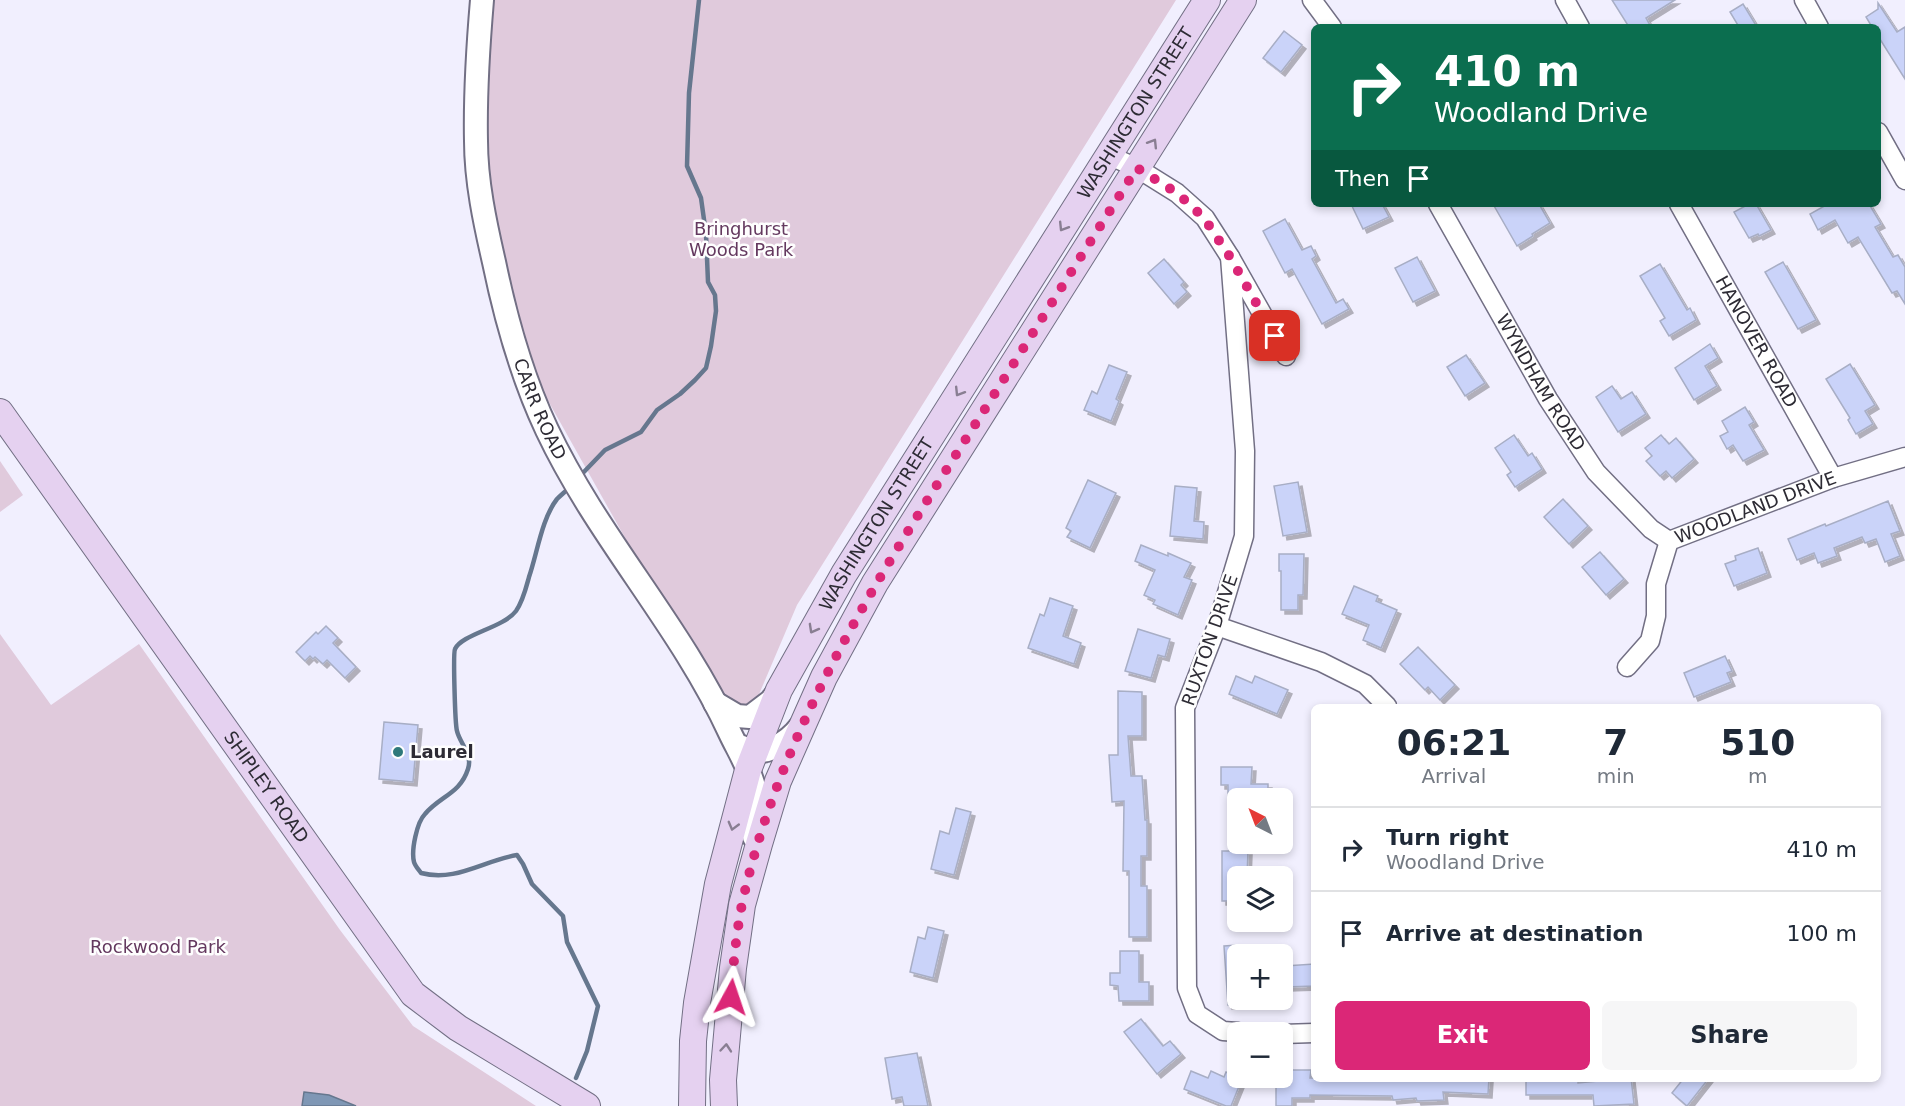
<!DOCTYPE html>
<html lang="en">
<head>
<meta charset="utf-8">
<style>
	:root { --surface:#fff; --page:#f6f6f7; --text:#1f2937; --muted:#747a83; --line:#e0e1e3; --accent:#db2777 }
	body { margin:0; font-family:"DejaVu Sans",sans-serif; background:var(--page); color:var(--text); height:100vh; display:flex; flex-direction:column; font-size:22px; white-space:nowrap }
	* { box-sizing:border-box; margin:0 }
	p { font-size:20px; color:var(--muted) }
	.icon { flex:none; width:33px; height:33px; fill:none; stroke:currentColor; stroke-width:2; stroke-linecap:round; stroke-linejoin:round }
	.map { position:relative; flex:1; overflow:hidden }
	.side { position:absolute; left:1311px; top:704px; width:570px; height:378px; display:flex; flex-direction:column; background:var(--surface); border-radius:9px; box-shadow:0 3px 9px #0003 }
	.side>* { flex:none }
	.banner { position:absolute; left:1311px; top:24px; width:570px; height:183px; border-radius:9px; box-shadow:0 3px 9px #0003; background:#0b6e4f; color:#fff; overflow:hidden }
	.needle { width:39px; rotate:318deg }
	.controls { position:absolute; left:1227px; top:788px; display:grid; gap:12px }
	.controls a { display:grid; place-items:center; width:66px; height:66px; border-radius:9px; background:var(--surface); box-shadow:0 3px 9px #0003; font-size:30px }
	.pin { position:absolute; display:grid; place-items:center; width:51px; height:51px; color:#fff; margin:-26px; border-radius:12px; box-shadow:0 3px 9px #0006 }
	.me { position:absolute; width:66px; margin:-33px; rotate:5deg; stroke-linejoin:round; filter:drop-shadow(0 0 4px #0008) }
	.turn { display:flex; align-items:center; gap:21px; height:126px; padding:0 24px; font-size:27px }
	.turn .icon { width:78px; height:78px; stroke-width:2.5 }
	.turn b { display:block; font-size:42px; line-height:51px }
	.then { display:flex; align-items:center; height:57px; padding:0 24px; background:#0003; gap:12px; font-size:22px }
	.eta { display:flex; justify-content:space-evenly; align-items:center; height:102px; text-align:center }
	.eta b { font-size:36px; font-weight:600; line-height:42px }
	.cta { display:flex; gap:12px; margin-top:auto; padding:12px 24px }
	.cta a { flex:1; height:69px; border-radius:9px; background:var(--accent); color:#fff; font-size:24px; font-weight:600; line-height:69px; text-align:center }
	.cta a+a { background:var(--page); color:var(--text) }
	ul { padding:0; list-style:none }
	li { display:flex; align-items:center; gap:18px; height:84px; padding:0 24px; border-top:2px solid var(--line) }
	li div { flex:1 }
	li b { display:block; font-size:22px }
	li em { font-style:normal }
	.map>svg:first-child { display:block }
</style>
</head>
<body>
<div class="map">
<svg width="1905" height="1106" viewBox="0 0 1905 1106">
	<defs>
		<filter id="shadow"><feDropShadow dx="4" dy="4" stdDeviation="0" flood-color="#0004"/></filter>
	</defs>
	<rect width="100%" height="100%" fill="#f1effe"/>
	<g fill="#e0cadc">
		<polygon points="492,0 1176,0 797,605 757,699 751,706 741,708 724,696 694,641 633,552 537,381 512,307 494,219 485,113"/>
		<polygon points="0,461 23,495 0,512"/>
		<polygon points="0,634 51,705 139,644 340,930 413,1026 536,1106 0,1106"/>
	</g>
	<polygon fill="#7f97b5" stroke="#66778e" stroke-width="1.5" points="304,1092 329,1095 356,1106 302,1106"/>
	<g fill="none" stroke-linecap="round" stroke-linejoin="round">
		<g stroke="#66778e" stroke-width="4.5">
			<polyline points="580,476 605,450 641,432 657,410 680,394 695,380 706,368 711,346 716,311 715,295 708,282 706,234 701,198 687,166 689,93 699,0"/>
			<path d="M 570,487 C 566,491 561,495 557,499 C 542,518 537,554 529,577 C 526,588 523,601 516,611 C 503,628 462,634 455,649 C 453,653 455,724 457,731 C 460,744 473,754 468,769 C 460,794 440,796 425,814 C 417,822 411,850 414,862 C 415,866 419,870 421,873 C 456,882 482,861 517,855 L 523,864 L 532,884 L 563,916 L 567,942 L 598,1006 L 587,1051 L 576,1078"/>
		</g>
	</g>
	<g fill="#cad3f9" stroke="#a8aec5" stroke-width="1.5" filter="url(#shadow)">
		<polygon points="1612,0 1675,0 1646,18 1651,27 1629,27"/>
		<polygon points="1878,3 1897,32 1905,27 1905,79 1878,36 1878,27 1872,27 1866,17 1878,9"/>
		<polygon points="1743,4 1757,27 1739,27 1730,12"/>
		<polygon points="1284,31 1302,45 1281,72 1263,58"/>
		<polygon points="1351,204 1382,204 1389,217 1363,229"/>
		<polygon points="1493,204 1539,204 1550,223 1532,234 1533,236 1517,246"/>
		<polygon points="1749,204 1756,204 1771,230 1759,236 1758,234 1749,238 1734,212"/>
		<polygon points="1828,204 1869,204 1881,224 1875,227 1893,257 1898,255 1905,267 1905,304 1897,291 1892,293 1858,237 1848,243 1835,220 1818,230 1810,214"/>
		<polygon points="1285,219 1302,250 1311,246 1316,256 1312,259 1336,303 1343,299 1349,309 1322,324 1292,269 1285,273 1263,231"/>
		<polygon points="1417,257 1435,291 1413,302 1395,268"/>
		<polygon points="1164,259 1184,282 1181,285 1187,292 1174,304 1148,273"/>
		<polygon points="1783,262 1816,320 1798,329 1765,272"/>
		<polygon points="1660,264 1687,310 1690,308 1696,320 1669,336 1660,321 1665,318 1640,276"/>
		<polygon points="1710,344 1718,358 1705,366 1717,386 1694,400 1675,368"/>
		<polygon points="1466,355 1485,383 1465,396 1447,367"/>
		<polygon points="1850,364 1875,405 1865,411 1873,424 1856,434 1848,420 1850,418 1826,379"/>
		<polygon points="1109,365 1127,372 1116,399 1119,401 1111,421 1084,410 1092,391 1097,394"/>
		<polygon points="1612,386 1621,399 1632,392 1646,414 1618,432 1596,397"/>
		<polygon points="1745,407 1754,422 1749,425 1764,450 1743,461 1733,445 1727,449 1720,436 1728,432 1722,421"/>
		<polygon points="1514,435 1528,456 1532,453 1542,469 1515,487 1507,475 1511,472 1495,448"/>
		<polygon points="1661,435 1669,444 1676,438 1694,459 1672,478 1666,471 1660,476 1646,461 1652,456 1645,448"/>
		<polygon points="1088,480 1116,493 1090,548 1067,537 1071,531 1066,528"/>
		<polygon points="1298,482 1307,532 1283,536 1274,486"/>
		<polygon points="1175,486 1197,488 1194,521 1204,522 1203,539 1170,536"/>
		<polygon points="1563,499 1588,526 1569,544 1544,517"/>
		<polygon points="1888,501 1900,531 1891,534 1900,556 1885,562 1876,539 1865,543 1862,537 1834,548 1837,556 1818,563 1814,553 1797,560 1788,539 1825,524 1826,526"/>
		<polygon points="1141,545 1168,556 1168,553 1191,563 1184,577 1192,580 1178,615 1153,604 1155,600 1144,595 1155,570 1135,561"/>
		<polygon points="1758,548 1767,573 1734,586 1725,564 1736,560 1735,556"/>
		<polygon points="1600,552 1624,579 1606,595 1582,567"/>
		<polygon points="1279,554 1304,554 1303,595 1298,595 1298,610 1281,610 1281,571 1279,571"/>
		<polygon points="1354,586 1378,596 1376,601 1397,610 1381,648 1363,640 1369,625 1342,614"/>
		<polygon points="1050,598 1073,606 1063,636 1081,643 1074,664 1028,648 1040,614 1044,616"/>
		<polygon points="326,626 338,638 333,643 356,667 345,678 327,660 323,664 315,657 313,659 310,656 305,661 296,652 316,632 318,634"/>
		<polygon points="1138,629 1170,639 1165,657 1158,655 1151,678 1125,671"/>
		<polygon points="1418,647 1455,685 1440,700 1428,687 1425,690 1400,664"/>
		<polygon points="1725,656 1732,671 1727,673 1731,682 1694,697 1684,673"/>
		<polygon points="1236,676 1252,683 1255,676 1288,690 1277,714 1229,694"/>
		<polygon points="1118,691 1142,692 1142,736 1128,736 1131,776 1142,776 1145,820 1147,820 1147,856 1141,856 1141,886 1147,886 1147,937 1129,937 1129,871 1123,871 1124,801 1112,802 1109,755 1118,755"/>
		<polygon points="384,722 418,725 413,782 379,779"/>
		<polygon points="1221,767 1252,767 1251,784 1268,784 1268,798 1228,798 1228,785 1221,785"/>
		<polygon points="956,808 971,812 954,875 931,869 940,831 949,834"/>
		<polygon points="1222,851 1248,851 1247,876 1238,876 1238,901 1222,901"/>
		<polygon points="928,927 944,931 933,978 910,972 918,937 925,939"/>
		<polygon points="1238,945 1238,1005 1228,1005 1224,946"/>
		<polygon points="1120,951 1139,951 1139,982 1149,982 1149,1001 1119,1001 1118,986 1110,985 1110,973 1120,973"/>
		<polygon points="1314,964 1314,986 1286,987 1285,966"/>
		<polygon points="1141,1019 1163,1046 1170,1041 1181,1054 1157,1074 1124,1032"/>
		<polygon points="917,1053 928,1106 904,1106 902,1097 892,1099 885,1058"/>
		<polygon points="1282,1070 1311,1070 1310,1078 1489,1078 1488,1094 1443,1092 1444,1100 1417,1101 1416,1098 1393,1100 1392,1096 1310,1095 1310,1098 1292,1098 1292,1106 1276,1106 1276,1077 1282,1077"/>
		<polygon points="1191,1071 1208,1078 1211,1071 1224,1077 1226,1072 1242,1079 1231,1106 1226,1106 1184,1089"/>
		<polygon points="1526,1078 1578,1078 1578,1083 1631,1078 1634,1104 1594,1106 1593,1095 1526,1095"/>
		<polygon points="1684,1078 1709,1078 1687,1106 1672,1093"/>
	</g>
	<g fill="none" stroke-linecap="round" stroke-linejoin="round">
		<g stroke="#726f84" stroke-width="21">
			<g id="minor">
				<polyline points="1312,0 1332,27"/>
				<polyline points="1565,0 1580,27"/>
				<polyline points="1804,0 1819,27"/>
				<polyline points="1878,132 1905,180"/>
				<polyline points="1108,155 1137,168 1177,193 1205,218 1230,257 1286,356"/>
				<path id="s1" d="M 1438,204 L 1548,399 L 1596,472 L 1651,529 L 1669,541"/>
				<path id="s2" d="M 1679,204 L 1833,478"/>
				<polyline points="1230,257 1245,451 1244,536 1217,626 1185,708 1187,988 1197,1014 1223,1031 1238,1032"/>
				<polyline points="1217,626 1321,662 1365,684 1387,706"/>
				<path id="s3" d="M 1627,667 L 1650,641 L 1656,616 L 1656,584 L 1669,541 L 1833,478 L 1905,457"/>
				<polyline points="1282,1034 1314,1033"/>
			</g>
		</g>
		<g stroke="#726f84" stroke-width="26">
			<g id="tertiary">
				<path id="s4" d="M 482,0 C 478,47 475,93 476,141 C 476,181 485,223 494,262 C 506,320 522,377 547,430 C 598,538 681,626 730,733 C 738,750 750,769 754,787 C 758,804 757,820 754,837"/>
				<polyline points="715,703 737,716 750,717 771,701 778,692"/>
				<path d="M 742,747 C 763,759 788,743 801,726"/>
			</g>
		</g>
		<g stroke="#726f84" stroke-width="28">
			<g id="secondary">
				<path id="s5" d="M 0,412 L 413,994 L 458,1028 L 587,1106"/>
				<path id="s6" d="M 692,1106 L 693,1041 L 697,1003 L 718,884 L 748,770 L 779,690 L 844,574 L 1207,0"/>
				<polyline points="724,1106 723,1080 733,968 742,905 759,844 778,781 804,722 824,677 875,583 1243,0"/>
			</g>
		</g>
		<use href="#minor" stroke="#fff" stroke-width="18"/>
		<use href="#tertiary" stroke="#fff" stroke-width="22"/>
		<use href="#secondary" stroke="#e5d1f0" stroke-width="26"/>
	</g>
	<defs><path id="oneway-chevron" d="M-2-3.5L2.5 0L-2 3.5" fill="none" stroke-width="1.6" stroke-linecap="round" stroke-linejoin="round" transform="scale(1.5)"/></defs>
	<g stroke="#897e92">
		<use href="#oneway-chevron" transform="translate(1153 143) rotate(-58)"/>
		<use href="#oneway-chevron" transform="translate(1063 227) rotate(122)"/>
		<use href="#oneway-chevron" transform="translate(959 392) rotate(122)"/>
		<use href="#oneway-chevron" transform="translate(813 629) rotate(119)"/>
		<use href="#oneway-chevron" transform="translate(733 826) rotate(105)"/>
		<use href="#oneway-chevron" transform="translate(726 1048) rotate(-85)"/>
	</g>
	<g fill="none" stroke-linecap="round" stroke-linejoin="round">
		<path stroke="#db2777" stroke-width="10" stroke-dasharray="0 18" d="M 731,997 C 733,967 736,935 742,904 C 779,734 872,587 964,442 C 1022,351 1079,259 1137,168 L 1177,193 L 1204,218 L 1230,257 L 1275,336"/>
	</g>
	<circle fill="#2f797b" stroke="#fefefe" stroke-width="2" cx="398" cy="752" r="6"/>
	<g text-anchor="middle" stroke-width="5" stroke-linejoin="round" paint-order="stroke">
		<g font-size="18" fill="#2d2b34" stroke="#fefefe">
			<text dy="6" stroke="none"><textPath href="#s6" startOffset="1106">WASHINGTON STREET</textPath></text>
			<text dy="6" stroke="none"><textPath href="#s2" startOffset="158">HANOVER ROAD</textPath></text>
			<text dy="6" stroke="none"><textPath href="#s1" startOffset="206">WYNDHAM ROAD</textPath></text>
			<text dy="6" stroke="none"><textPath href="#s4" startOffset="418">CARR ROAD</textPath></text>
			<text dy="6" stroke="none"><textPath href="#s3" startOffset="230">WOODLAND DRIVE</textPath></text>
			<text dy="6" stroke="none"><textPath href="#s6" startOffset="620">WASHINGTON STREET</textPath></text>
			<text transform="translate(1210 640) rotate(-71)" y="6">RUXTON DRIVE</text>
			<text dy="6" stroke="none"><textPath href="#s5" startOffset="460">SHIPLEY ROAD</textPath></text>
		</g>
		<g font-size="18" fill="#64395f" stroke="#fefefe">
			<text x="741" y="235">Bringhurst<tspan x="741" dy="21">Woods Park</tspan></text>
			<text x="158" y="953">Rockwood Park</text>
		</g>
		<g font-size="18" font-weight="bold" fill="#2d2b34" stroke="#fefefe" text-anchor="start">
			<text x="410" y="758">Laurel</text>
		</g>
	</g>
</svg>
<div class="controls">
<a><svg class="needle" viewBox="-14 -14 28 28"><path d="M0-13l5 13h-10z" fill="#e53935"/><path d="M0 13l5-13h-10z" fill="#747a83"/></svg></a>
<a><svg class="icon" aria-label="layers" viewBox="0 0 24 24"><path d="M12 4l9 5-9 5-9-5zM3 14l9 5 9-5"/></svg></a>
<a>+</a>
<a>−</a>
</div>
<div class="pin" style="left:1275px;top:336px;background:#d93025"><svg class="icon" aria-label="arrive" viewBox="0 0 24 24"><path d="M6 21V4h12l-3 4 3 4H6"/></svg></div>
<svg class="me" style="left:731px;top:997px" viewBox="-20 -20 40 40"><path d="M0-17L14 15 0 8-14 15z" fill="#db2777" stroke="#fff" stroke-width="4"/></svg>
<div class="banner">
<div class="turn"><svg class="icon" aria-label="right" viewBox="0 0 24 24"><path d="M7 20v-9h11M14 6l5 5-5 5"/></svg><div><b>410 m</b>Woodland Drive</div></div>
<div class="then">Then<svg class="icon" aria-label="arrive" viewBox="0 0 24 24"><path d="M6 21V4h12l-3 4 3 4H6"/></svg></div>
</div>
<section class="side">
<div class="eta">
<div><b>06:21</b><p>Arrival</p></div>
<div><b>7</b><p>min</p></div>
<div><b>510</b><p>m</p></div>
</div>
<ul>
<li><svg class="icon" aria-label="right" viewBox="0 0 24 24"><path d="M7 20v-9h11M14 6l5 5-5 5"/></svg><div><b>Turn right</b><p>Woodland Drive</p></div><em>410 m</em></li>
<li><svg class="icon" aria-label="arrive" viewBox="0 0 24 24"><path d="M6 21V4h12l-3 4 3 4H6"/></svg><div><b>Arrive at destination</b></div><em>100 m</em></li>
</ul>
<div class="cta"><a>Exit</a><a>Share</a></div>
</section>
</div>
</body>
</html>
